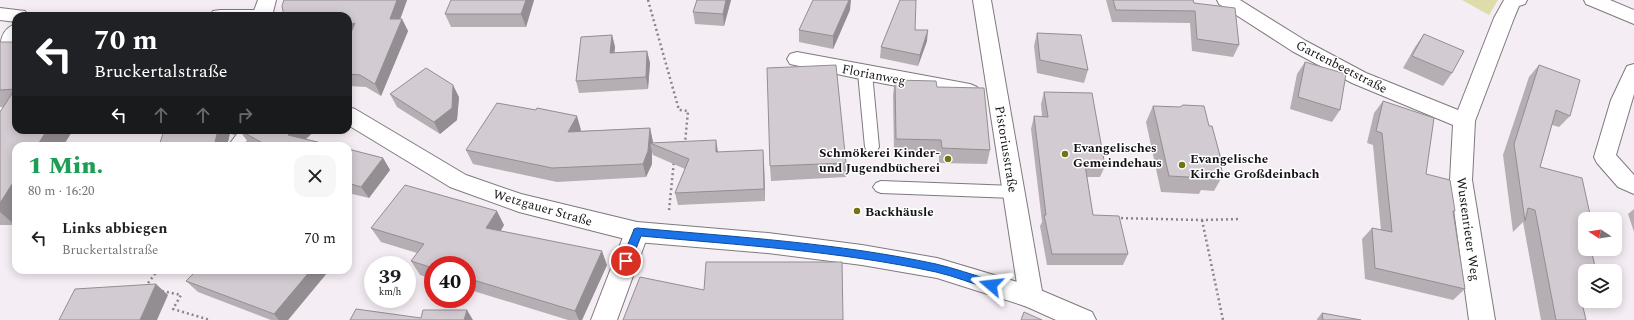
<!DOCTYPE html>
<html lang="de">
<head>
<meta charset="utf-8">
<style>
	:root { --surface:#fff; --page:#f6f6f6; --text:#202124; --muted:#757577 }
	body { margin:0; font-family:Spectral,serif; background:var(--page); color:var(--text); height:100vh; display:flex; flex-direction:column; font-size:15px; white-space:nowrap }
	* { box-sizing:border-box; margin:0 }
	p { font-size:13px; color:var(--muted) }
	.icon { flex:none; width:22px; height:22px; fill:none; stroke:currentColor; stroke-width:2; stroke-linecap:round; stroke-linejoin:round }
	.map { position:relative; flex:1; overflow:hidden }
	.drawer { position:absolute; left:12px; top:142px; width:340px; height:132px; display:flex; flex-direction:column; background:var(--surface); border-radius:12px; box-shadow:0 2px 10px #0003 }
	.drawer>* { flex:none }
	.guide { position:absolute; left:12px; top:12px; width:340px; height:122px; border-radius:12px; box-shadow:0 2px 10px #0003; background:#202124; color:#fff; overflow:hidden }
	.needle { width:26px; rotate:282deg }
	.fabs { position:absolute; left:1578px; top:212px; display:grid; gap:8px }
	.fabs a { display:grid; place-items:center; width:44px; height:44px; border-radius:8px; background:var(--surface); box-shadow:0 2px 10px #0003; font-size:20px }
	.speed { position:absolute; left:364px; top:256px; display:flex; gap:8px; font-size:20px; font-weight:700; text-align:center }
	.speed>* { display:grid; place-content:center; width:52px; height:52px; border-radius:50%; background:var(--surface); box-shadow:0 2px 10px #0003; line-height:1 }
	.speed small { font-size:10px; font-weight:400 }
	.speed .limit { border:6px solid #d22; background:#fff; color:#111 }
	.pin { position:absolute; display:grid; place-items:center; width:34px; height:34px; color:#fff; margin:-17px; border:2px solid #fff; border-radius:50%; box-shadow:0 1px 4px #0007 }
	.me { position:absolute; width:44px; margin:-22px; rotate:287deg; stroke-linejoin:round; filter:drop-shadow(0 0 3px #0008) }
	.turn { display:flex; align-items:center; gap:14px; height:84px; padding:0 16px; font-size:18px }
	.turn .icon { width:52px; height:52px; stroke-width:2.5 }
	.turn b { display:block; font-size:28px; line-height:34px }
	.lanes { display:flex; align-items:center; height:38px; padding:0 16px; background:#0003; justify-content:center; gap:20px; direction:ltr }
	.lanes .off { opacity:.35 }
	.round { display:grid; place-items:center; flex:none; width:42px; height:42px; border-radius:12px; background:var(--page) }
	.overview { display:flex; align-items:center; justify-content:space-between; height:68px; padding:0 16px }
	h1 { font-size:24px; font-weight:800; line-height:30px; color:#1e9e55 }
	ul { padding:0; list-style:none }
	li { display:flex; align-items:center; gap:12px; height:56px; padding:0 16px }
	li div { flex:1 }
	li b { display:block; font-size:15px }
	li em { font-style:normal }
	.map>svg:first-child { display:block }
</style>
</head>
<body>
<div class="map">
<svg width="1634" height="320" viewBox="0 0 1634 320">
	<rect width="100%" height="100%" fill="#f4edf3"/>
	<polygon fill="#dddcaa" points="1462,0 1498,0 1489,15"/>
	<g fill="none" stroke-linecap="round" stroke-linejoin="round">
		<g stroke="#7f797e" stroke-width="2">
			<g id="service">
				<polygon points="865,68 870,70 872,73 879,147 877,151 872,153 867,151 865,147 858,73 860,70"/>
				<polygon points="240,130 255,130 243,146 228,146"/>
				<polygon points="881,181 1014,186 1019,188 1022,192 1019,196 1014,198 881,193 876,191 873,187 876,183"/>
			</g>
		</g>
		<g stroke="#7f797e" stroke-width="2">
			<g id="minor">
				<polygon points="973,0 991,0 1043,297 1040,305 1031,308 1022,305 1019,297"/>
				<polygon points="1217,0 1240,0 1306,41 1366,73 1458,110 1494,18 1504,0 1527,0 1525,4 1519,6 1514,18 1475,121 1472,180 1495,320 1469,320 1450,180 1453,125 1352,83 1292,51 1219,4"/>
				<polygon points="1584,0 1610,0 1634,10 1634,24 1586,4"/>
				<polygon points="0,8 25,11 28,16 16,16 16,22 0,20"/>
				<polygon points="220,10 262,10 269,11 272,16 210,16 213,11"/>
				<path d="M 16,24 C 16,40 18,53 0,58 C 0,43 0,29 16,24 Z"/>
				<polygon points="797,52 970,84 977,87 980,92 977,97 970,100 865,80 790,64 787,59 790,54"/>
				<polygon points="1634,64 1634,94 1616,155 1634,175 1634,194 1618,187 1597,163 1594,157 1611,100 1627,66"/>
				<polygon points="637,222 645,225 649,232 617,320 591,320 625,232 629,225"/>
			</g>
		</g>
		<g stroke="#7f797e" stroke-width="2">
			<g id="tertiary">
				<polygon points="258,0 276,0 272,16 252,16"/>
				<polygon points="348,107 355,109 466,175 521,194 637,222 768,233 862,245 937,258 1031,286 1092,312 1096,320 1056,320 1025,306 937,278 862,265 768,253 637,242 519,212 450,187 348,125"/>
			</g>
		</g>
		<g stroke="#8b858a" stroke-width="2.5" stroke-dasharray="2 3" stroke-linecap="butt">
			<polyline points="648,0 679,110 688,111 685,143"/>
			<polyline points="669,210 674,161"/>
			<polyline points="1116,218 1202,220 1241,219"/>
			<polyline points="1202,220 1223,320"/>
			<polyline points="145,287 158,270"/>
			<polyline points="162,291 181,295 173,309 210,320"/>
		</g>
		<use href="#service" fill="#fff" fill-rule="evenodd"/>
		<use href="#minor" fill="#fff" fill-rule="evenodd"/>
		<use href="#tertiary" fill="#fff" fill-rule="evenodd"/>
	</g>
	<g fill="#b5afb4">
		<polygon points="284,0 407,0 400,19 402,19 408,31 381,96 366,87 348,86 348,39"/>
		<polygon points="534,0 526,27 451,27 445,14"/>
		<polygon points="697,0 731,0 724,26 695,24 693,12"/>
		<polygon points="1106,0 1193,0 1194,3 1239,45 1233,57 1192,51 1190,23 1112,22"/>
		<polygon points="850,10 833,49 799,42 799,30"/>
		<polygon points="915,30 927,41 918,66 880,58 881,47"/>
		<polygon points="1037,33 1088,70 1084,83 1037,73 1034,46"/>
		<polygon points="1424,34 1452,73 1443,86 1403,68 1415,47"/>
		<polygon points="612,35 615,47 614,53 647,51 650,63 648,89 579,93 576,81"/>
		<polygon points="0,42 16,42 16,130 73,130 63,146 16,146 15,225 0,225 0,112 3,107 0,107"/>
		<polygon points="1305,62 1340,110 1332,122 1290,109 1297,74"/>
		<polygon points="1539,65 1570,116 1559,127 1552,125 1540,167 1585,219 1585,301 1594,301 1588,306 1582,305 1586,320 1541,320 1523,222 1513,232 1503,155 1529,77"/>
		<polygon points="895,80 937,87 990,150 987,164 939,163 939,155 894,153 893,95"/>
		<polygon points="1044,92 1105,166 1100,177 1087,177 1093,215 1128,254 1123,265 1047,265 1040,226 1042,222 1031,129 1034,116 1042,117 1041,104"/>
		<polygon points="390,94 459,97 457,120 440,134 397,107"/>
		<polygon points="1383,101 1426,174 1455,211 1453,213 1465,289 1453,300 1365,279 1362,239 1372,228 1381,230 1373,145 1367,143 1374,113"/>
		<polygon points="1153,106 1209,126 1222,163 1220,165 1223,175 1214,191 1201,190 1199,194 1161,192 1146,122"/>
		<polygon points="650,128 653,143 718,152 764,162 765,201 678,205 675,193 685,169 653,155 652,152 652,164 646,177 557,182 473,164 466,150 581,130 580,131"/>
		<polygon points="164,130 316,130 306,139 334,146 255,146 248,142 239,130 234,135 230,133 227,146 159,146"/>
		<polygon points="348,149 383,158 390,170 369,198 348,193"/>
		<polygon points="846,163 846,177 771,181 770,166"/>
		<polygon points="1634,209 1634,232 1628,214"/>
		<polygon points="504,225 501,231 607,265 582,320 568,320 467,289 467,265 433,265 433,279 420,275 411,261 417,253 381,242 371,228"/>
		<polygon points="197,270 325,270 327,273 288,320 271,320 198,292 186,281"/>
		<polygon points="1322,313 1361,320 1317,320 1317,319"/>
	</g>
	<g fill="#938e92">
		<polygon points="397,0 407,0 396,31 390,19"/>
		<polygon points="526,0 534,0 526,27 521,14"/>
		<polygon points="726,0 731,0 724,26 723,14"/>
		<polygon points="849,0 851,0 850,10 833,49 833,36"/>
		<polygon points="402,19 408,31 381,96 375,84"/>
		<polygon points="355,23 348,39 348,25"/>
		<polygon points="928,30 927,41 918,66 920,55"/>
		<polygon points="612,35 615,47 613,66 610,53"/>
		<polygon points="647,51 650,63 648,89 646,77"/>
		<polygon points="453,85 459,97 457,120 440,134 434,122"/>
		<polygon points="577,116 581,130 572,146 568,132"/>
		<polygon points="650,128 653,142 653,144 650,143 652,152 652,164 646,177 643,164"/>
		<polygon points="47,130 73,130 63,146 37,146"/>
		<polygon points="218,130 228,130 230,133 227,146 214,146"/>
		<polygon points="231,130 239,130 234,135"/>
		<polygon points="293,130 316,130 297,146 288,135"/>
		<polygon points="716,140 718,152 716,152"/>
		<polygon points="763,150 764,162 765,201 764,189"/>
		<polygon points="383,158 390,170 369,198 361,187"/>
		<polygon points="16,178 16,223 15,225 0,212 0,203"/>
		<polygon points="497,211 504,225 493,242 486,228"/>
		<polygon points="602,251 607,265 582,320 579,320 575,311"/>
		<polygon points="311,270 325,270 327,273 288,320 279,320 274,314"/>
		<polygon points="156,284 168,295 157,320 140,320"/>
		<polygon points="467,310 473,320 464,320"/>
	</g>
	<g fill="#d2cbd1" stroke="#938e92">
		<polygon points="284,0 397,0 390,19 402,19 375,84 360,75 348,74 348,40 355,23 348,25 348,16 284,16 282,6"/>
		<polygon points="451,0 526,0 521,14 445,14"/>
		<polygon points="697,0 726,0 723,14 693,12"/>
		<polygon points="813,0 849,0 833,36 799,30"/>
		<polygon points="900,0 916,0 915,30 928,30 920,55 881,47"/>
		<polygon points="1113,0 1193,0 1194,3 1235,8 1239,45 1197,39 1195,11 1116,10"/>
		<polygon points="1037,33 1081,35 1088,70 1040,60"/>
		<polygon points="1424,34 1464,51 1452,73 1412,56"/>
		<polygon points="612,35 610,53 647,51 646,77 576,81 581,37"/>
		<polygon points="0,42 16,42 16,130 47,130 37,146 16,146 16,178 0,203 0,112 15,89 0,90"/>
		<polygon points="1305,62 1346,74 1340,110 1298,97"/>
		<polygon points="836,65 846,163 770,166 767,68"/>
		<polygon points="1539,65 1580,80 1570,116 1556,110 1540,167 1582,178 1591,219 1585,219 1585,249 1591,249 1596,271 1585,271 1585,291 1579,290 1586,320 1556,320 1535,210 1528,208 1525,221 1514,144"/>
		<polygon points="426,68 453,85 452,108 434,122 390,94"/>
		<polygon points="895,80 936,81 937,87 984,88 990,150 942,148 941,140 896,139"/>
		<polygon points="1044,92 1092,93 1105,166 1085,165 1093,215 1119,216 1128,254 1052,254 1044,215 1046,215 1034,116 1048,117"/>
		<polygon points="1383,101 1434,118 1426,174 1450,180 1455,211 1453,211 1465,289 1375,268 1372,228 1392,232 1382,133 1376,131"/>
		<polygon points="497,103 536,110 537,108 577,116 568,132 650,128 648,151 643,164 552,168 466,150"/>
		<polygon points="1183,105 1204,106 1209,126 1212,126 1222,163 1220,162 1223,175 1207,175 1208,178 1169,176 1153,106 1180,107"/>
		<polygon points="164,130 218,130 214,146 159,146"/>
		<polygon points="239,130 293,130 288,135 334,146 268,146"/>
		<polygon points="716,140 716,152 763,150 764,189 675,193 689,159 650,143"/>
		<polygon points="348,149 383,158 361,187 348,183"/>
		<polygon points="405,185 497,211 486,228 602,251 575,311 467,278 467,265 433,265 433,268 411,261 424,244 371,228"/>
		<polygon points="706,262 842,262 843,320 623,320 640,277 704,290"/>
		<polygon points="197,270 311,270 274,314 186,281"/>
		<polygon points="156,284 140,320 59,320 75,289"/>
		<polygon points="356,309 421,318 423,310 467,310 464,320 350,320"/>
		<polygon points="1024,312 1042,320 1021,320"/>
		<polygon points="1322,313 1361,320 1323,320"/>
	</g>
	<path fill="#1a73e8" stroke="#114b97" d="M 637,228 C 737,237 838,243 936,264 C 954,268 973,275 991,280 L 994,282 L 996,285 L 994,288 L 991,289 C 973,284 954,276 936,272 C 839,251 739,245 641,236 L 630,264 L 626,266 L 623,264 L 621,261 L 633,232 L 634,229 Z"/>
	<g fill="#757215" stroke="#fff" stroke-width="1.5">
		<circle cx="1065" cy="154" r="4"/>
		<circle cx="948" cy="159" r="4"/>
		<circle cx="1182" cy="165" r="4"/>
		<circle cx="857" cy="211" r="4"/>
	</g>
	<g text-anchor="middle" stroke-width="3" stroke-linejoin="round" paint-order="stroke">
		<g font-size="13" fill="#151215" stroke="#fff">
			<text transform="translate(1342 66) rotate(27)" y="5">Gartenbeetstraße</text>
			<text transform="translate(874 74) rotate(11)" y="5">Florianweg</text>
			<text transform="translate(1007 149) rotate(81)" y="5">Pistoriusstraße</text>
			<text transform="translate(543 207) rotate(16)" y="5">Wetzgauer Straße</text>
			<text transform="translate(1469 229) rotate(82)" y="5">Wustenrieter Weg</text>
		</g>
		<g font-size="13" font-weight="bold" fill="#151215" stroke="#fff" text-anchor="start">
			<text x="1073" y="152">Evangelisches<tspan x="1073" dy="15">Gemeindehaus</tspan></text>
			<text x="940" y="157" text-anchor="end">Schmökerei Kinder-<tspan x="940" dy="15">und Jugendbücherei</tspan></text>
			<text x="1190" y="163">Evangelische<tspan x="1190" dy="15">Kirche Großdeinbach</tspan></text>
			<text x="865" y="216">Backhäusle</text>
		</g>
	</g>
</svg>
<div class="fabs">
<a><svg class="needle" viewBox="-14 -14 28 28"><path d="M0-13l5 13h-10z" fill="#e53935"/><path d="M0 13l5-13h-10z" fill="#757577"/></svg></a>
<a><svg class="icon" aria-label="layers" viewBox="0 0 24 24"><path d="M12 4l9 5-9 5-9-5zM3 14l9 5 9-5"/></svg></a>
</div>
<div class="speed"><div>39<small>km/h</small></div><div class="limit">40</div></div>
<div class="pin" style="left:626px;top:261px;background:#d93025"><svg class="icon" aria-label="arrive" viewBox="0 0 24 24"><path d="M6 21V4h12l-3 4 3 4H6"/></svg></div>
<svg class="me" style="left:991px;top:285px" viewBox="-20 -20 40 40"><path d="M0-17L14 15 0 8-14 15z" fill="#1a73e8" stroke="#fff" stroke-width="4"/></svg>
<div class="guide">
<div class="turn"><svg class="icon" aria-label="left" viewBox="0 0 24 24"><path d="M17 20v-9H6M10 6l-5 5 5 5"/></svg><div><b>70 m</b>Bruckertalstraße</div></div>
<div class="lanes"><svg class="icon" aria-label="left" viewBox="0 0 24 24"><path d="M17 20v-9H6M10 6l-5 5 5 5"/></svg><svg class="icon off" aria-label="ahead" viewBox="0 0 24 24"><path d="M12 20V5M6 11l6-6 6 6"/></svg><svg class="icon off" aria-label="ahead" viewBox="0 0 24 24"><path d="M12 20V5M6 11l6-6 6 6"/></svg><svg class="icon off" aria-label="right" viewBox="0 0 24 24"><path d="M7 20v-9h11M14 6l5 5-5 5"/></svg></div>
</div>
<section class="drawer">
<div class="overview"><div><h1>1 Min.</h1><p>80 m · 16:20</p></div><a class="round"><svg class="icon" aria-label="close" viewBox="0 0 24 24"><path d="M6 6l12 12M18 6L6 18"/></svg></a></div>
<ul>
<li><svg class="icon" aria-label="left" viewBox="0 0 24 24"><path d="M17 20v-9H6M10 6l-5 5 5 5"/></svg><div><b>Links abbiegen</b><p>Bruckertalstraße</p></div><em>70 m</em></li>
</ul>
</section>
</div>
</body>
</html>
